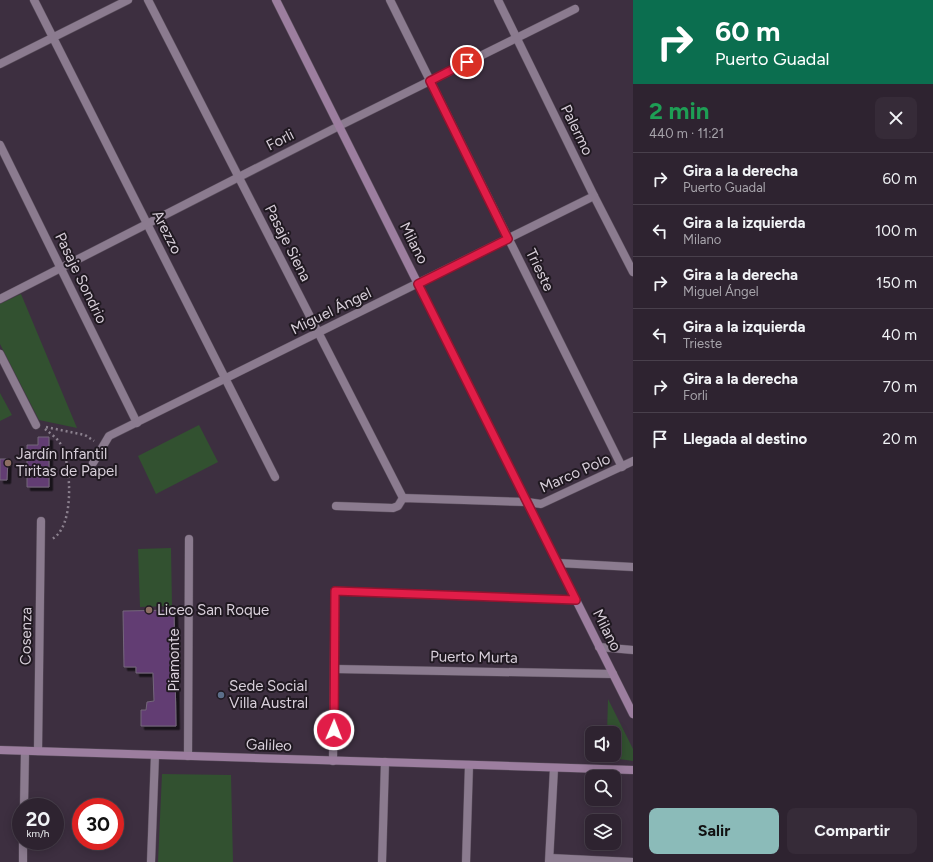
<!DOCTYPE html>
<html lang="es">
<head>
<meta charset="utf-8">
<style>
	:root { --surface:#2e2330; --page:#362b38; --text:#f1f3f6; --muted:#a7a4ab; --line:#49404c; --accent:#8bbbb9 }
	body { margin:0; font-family:Figtree,sans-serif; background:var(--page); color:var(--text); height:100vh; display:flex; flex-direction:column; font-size:15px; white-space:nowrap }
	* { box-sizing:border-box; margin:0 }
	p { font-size:13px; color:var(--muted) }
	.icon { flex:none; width:22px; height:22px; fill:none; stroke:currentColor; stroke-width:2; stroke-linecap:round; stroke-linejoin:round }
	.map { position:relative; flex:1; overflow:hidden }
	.details { display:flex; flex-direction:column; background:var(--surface); width:300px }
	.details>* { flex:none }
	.hud { background:#0b6e4f; color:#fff; overflow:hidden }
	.controls { position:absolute; left:585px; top:726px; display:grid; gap:8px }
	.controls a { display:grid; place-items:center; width:36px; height:36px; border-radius:8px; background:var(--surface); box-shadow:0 2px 10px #0003,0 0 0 1px var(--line); font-size:20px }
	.speed { position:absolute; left:12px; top:798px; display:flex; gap:8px; font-size:20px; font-weight:700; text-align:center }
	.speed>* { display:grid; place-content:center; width:52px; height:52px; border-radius:50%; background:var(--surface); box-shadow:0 2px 10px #0003,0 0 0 1px var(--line); line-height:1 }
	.speed small { font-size:10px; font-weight:400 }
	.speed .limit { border:6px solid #d22; background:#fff; color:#111 }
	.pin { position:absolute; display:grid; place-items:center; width:34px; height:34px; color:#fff; margin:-17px; border:2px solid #fff; border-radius:50%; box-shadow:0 1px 4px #0007 }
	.me { position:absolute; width:44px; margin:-22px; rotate:1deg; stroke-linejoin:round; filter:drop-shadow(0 0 3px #0008) }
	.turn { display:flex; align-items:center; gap:14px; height:84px; padding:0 16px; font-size:18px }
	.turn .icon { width:52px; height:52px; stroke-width:2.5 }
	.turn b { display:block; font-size:28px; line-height:34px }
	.round { display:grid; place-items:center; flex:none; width:42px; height:42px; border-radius:8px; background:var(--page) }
	.head { display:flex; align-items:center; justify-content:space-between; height:68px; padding:0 16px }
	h1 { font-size:24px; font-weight:700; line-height:30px; color:#1e9e55 }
	.action { display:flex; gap:8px; margin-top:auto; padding:8px 16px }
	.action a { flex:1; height:46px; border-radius:8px; background:var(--accent); color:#111; font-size:16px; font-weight:700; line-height:46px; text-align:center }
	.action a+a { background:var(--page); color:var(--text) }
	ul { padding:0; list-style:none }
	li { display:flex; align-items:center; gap:12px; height:52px; padding:0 16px; border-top:1px solid var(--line) }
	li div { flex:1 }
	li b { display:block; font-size:15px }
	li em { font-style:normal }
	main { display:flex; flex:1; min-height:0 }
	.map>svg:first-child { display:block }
</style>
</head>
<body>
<main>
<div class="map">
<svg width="633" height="862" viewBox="0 0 633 862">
	<defs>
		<filter id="shadow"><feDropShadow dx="3.5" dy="3.5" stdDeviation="0" flood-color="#0009"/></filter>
	</defs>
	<rect width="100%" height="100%" fill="#3d2f40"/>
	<g fill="#325130">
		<polygon points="21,294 77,428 39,420 0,344 0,304"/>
		<polygon points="0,393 12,415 0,421"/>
		<polygon points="199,425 218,462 156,494 138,456"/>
		<polygon points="171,548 172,606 140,607 138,549"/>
		<polygon points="608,699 633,749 633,761 606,757 606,755 614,755 614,733 607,733"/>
		<polygon points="162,774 231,775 233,862 158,862"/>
	</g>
	<g fill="#623d73" stroke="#74667b" filter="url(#shadow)">
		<polygon points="38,437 49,437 49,487 27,487 27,445 38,445"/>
		<polygon points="0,459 8,459 7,480 0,480"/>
		<polygon points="174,610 176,726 141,726 141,710 146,710 147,702 154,701 153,673 136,673 136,667 124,667 123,611"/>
	</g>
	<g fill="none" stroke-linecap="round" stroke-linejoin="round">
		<g stroke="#5a4e5c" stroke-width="9">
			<g id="street">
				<polyline points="34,0 275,477"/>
				<polyline points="148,0 403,498"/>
				<polyline points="390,0 622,467"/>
				<polyline points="498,0 594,196 633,272"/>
				<polyline points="0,64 128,0"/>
				<polyline points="0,145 137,423"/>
				<polyline points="0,299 339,126 575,9"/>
				<polyline points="0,354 36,425"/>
				<polyline points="93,463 109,436 594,196"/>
				<polyline points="336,506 393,508 398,506 403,498 527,502 541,504 633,461"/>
				<polyline points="558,563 633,567"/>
				<polyline points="599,647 633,650"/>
				<polyline points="335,669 613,674"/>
				<polyline points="38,751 41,521"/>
				<polyline points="188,756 189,539"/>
				<polyline points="333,761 335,591 576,600"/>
				<polyline points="24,807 25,751"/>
				<polyline points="550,858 633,862"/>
				<polyline points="23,862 23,841"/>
				<polyline points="151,862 155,755"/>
				<polyline points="382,862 385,762"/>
				<polyline points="466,862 469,765"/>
				<polyline points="549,862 554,768"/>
			</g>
		</g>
		<g stroke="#5a4e5c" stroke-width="9">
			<g id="secondary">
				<polyline points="276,0 633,714"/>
				<polyline points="0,750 633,770"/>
			</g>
		</g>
		<g stroke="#8b808e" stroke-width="2.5" stroke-dasharray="2 3" stroke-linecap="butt">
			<polyline points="46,427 85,435 94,441"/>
			<path d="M 45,429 C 51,434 59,439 62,447 C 71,467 75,527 52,539"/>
		</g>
		<use href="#street" stroke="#8b7b8f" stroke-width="8"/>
		<use href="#secondary" stroke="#9c7e9f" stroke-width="8"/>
	</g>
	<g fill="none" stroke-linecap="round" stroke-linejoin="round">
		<g stroke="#92132f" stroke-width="10">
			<polyline id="route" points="334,730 335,591 576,600 418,284 508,239 430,81 467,62"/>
		</g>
		<use href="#route" stroke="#e11d48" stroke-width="7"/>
	</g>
	<g fill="#8d6e63" stroke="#201921" stroke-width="1.5">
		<circle cx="8" cy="463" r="4"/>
		<circle cx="149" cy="610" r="4"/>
	</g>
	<circle fill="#5c6f8a" stroke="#201921" stroke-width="1.5" cx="221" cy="695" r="4"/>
	<g text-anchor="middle" stroke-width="4" stroke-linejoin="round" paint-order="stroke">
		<g font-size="15" fill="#d8cfda" stroke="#201921">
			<text transform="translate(577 130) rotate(64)" y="5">Palermo</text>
			<text transform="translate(280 140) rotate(-27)" y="5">Forli</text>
			<text transform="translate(167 232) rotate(63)" y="5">Arezzo</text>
			<text transform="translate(288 243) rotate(63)" y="5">Pasaje Siena</text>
			<text transform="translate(414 243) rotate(63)" y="5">Milano</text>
			<text transform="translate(540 270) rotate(64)" y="5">Trieste</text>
			<text transform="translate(81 278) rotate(64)" y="5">Pasaje Sondrio</text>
			<text transform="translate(331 311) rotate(-26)" y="5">Miguel Ángel</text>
			<text transform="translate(575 473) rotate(-24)" y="5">Marco Polo</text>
			<text transform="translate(607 630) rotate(63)" y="5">Milano</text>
			<text transform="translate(26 636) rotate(-89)" y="5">Cosenza</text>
			<text transform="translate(474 657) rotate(1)" y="5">Puerto Murta</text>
			<text transform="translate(174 660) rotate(-90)" y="5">Piamonte</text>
			<text transform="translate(269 745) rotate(2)" y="5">Galileo</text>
		</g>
		<g font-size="15" fill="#d8cfda" stroke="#201921" text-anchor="start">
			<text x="16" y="459">Jardín Infantil<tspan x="16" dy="17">Tiritas de Papel</tspan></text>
			<text x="157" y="615">Liceo San Roque</text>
			<text x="229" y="691">Sede Social<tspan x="229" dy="17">Villa Austral</tspan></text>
		</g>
	</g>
</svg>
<div class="controls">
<a><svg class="icon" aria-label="sound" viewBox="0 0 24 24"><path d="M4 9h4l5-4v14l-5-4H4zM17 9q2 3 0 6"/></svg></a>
<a><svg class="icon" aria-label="search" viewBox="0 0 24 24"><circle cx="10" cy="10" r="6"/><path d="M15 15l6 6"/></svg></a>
<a><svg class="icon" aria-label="layers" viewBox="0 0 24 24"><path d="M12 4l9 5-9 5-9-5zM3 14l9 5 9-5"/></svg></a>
</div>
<div class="speed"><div>20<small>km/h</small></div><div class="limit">30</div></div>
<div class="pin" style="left:467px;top:62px;background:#d93025"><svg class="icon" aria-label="arrive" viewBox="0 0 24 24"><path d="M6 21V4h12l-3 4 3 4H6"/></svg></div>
<svg class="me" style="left:334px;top:730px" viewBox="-20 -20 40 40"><circle r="17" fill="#e11d48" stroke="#fff" stroke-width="3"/><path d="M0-11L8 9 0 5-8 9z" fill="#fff"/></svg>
</div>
<section class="details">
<div class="hud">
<div class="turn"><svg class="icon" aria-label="right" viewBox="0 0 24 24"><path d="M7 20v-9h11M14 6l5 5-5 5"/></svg><div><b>60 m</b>Puerto Guadal</div></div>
</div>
<div class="head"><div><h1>2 min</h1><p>440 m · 11:21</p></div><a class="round"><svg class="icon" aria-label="close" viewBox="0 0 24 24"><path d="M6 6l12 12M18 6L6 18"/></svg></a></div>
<ul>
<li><svg class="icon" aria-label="right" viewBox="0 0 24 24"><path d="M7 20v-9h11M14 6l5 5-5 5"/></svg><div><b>Gira a la derecha</b><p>Puerto Guadal</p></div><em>60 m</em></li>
<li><svg class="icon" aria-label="left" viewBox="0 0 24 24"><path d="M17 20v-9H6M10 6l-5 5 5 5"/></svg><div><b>Gira a la izquierda</b><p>Milano</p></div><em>100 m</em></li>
<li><svg class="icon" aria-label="right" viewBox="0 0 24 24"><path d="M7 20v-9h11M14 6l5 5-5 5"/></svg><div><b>Gira a la derecha</b><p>Miguel Ángel</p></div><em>150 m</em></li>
<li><svg class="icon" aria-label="left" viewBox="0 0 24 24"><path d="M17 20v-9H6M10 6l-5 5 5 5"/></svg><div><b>Gira a la izquierda</b><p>Trieste</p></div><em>40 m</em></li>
<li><svg class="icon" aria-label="right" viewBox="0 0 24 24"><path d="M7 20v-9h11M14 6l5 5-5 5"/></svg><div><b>Gira a la derecha</b><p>Forli</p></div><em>70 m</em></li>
<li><svg class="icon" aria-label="arrive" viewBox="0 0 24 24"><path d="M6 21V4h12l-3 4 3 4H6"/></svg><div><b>Llegada al destino</b></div><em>20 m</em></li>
</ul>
<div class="action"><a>Salir</a><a>Compartir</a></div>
</section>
</main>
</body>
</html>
